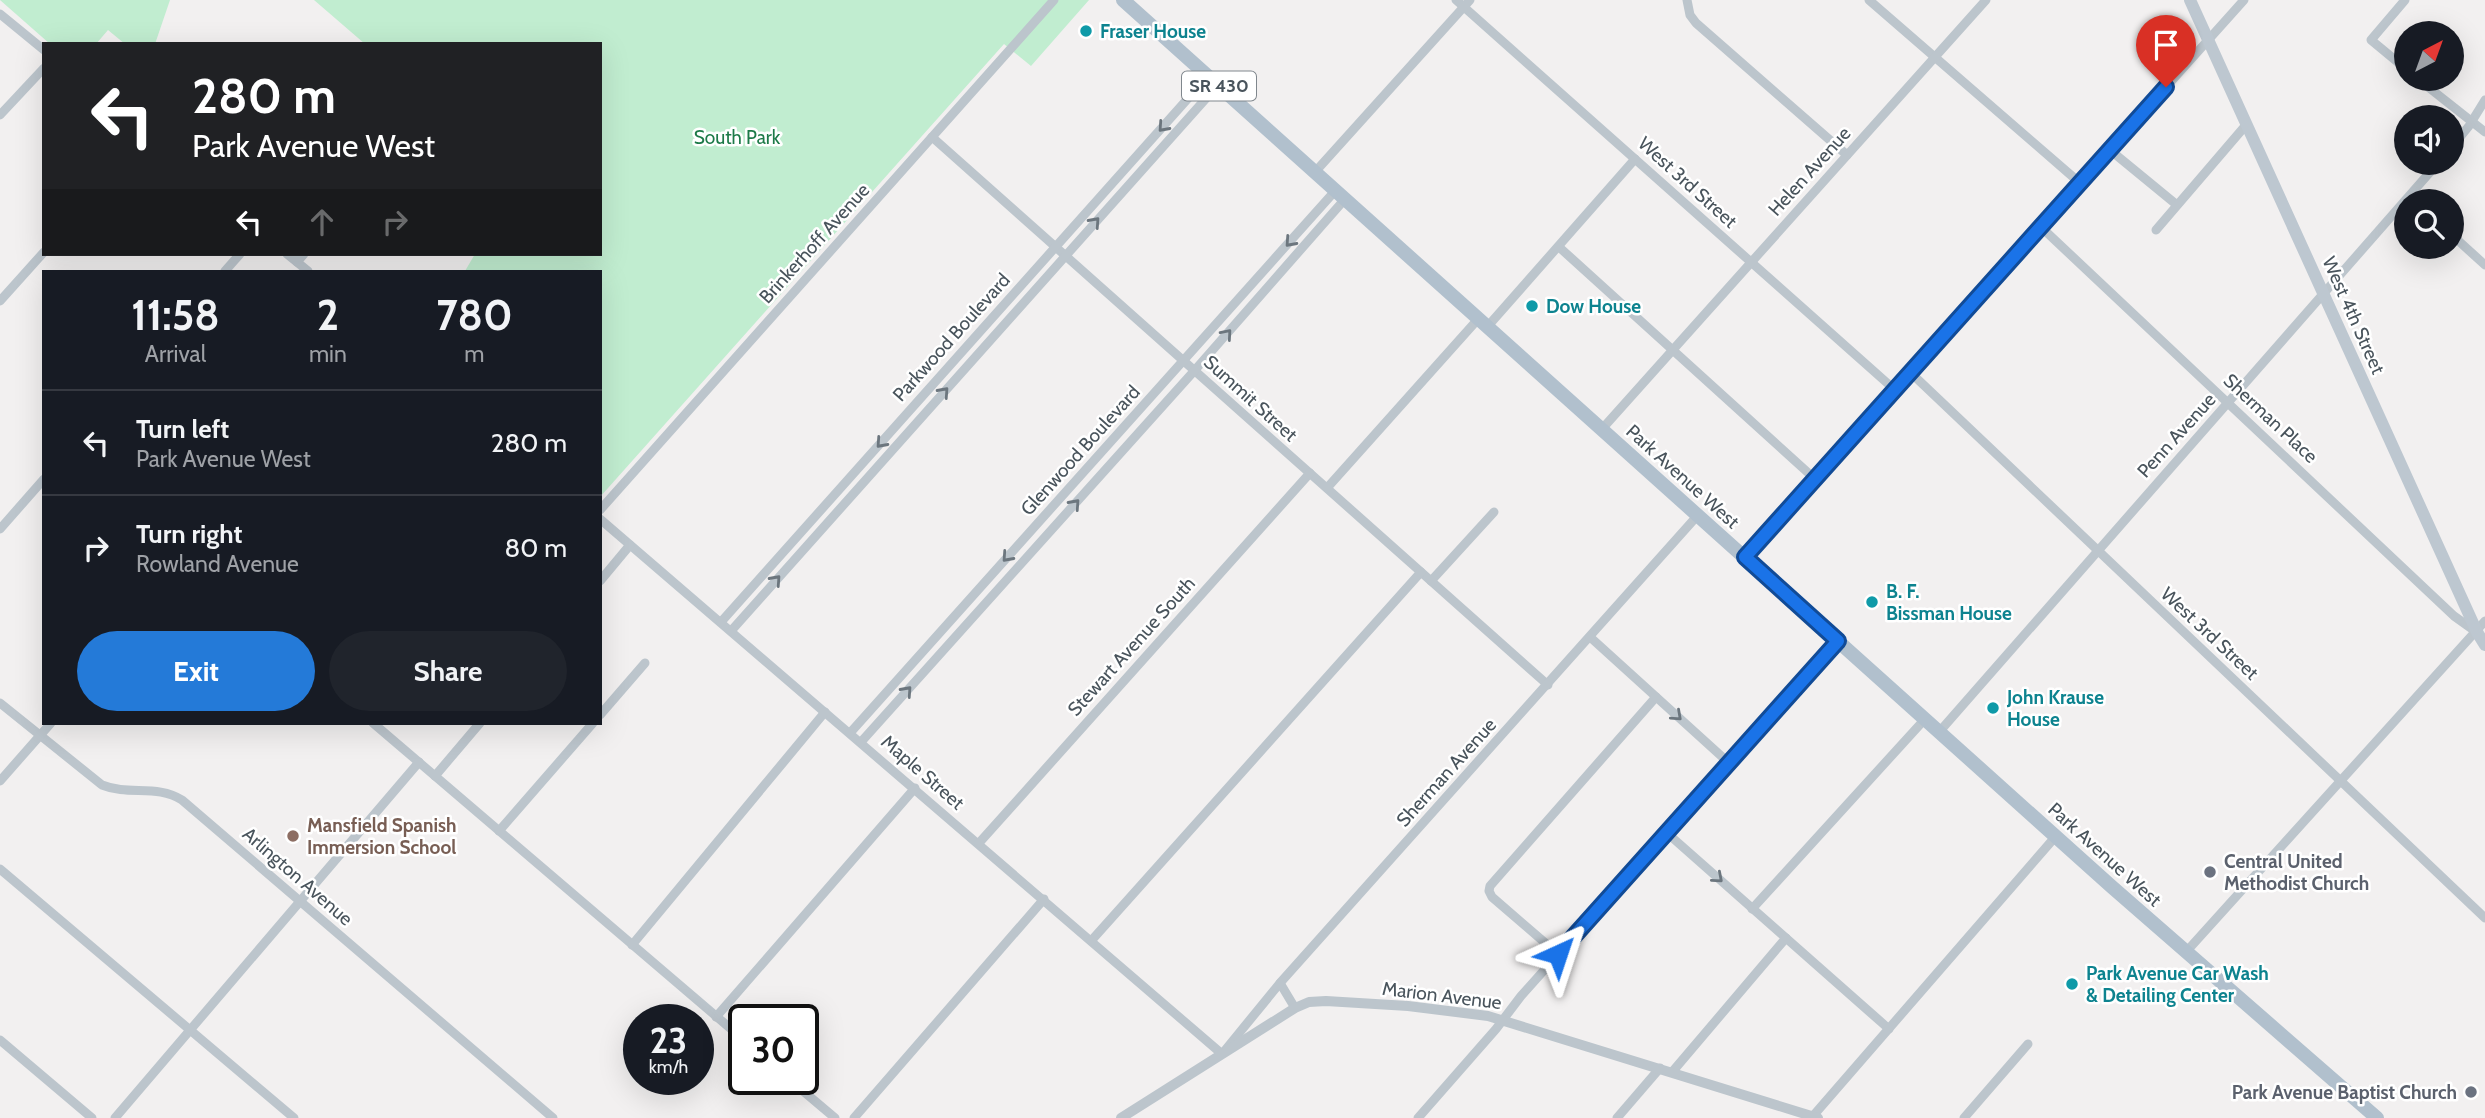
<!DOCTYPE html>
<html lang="en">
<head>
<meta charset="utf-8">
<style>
	:root { --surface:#171b24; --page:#20242c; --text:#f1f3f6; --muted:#9ea1a6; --line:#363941; --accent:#247ad8 }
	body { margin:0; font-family:Cabin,sans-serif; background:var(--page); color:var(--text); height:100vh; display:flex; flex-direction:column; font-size:26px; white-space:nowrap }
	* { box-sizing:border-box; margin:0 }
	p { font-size:23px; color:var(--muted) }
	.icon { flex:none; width:38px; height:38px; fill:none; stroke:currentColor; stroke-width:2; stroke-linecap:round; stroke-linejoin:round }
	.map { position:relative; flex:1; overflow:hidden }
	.drawer { position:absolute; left:42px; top:270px; width:560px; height:455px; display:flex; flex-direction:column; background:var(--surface); border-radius:0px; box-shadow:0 7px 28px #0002 }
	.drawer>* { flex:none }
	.guide { position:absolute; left:42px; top:42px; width:560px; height:214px; border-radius:0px; box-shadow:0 7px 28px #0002; background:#202124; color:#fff; overflow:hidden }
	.needle { width:46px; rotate:41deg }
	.buttons { position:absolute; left:2394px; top:21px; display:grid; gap:14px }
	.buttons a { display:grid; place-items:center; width:70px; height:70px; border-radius:50%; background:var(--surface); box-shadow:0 7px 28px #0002; font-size:35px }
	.speed { position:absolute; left:623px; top:1004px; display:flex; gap:14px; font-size:35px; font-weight:700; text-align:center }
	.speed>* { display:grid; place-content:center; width:91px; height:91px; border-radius:50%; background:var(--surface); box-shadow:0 7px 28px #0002; line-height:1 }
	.speed small { font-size:18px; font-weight:400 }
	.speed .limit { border:4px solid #111; border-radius:10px; background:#fff; color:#111 }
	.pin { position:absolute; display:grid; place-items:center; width:60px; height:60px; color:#fff; margin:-72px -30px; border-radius:50% 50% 50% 0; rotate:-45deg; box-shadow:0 0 7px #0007 }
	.pin .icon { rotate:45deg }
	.me { position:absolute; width:77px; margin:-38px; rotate:42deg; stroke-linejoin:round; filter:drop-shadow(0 0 5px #0008) }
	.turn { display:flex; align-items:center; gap:24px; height:147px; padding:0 35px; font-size:32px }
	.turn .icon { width:91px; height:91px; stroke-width:2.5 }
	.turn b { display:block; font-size:49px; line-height:60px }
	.lanes { display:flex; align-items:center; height:66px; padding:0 35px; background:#0003; justify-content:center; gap:35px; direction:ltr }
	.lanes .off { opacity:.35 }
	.eta { display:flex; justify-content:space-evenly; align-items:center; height:119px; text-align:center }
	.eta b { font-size:42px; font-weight:700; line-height:49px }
	.action { display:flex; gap:14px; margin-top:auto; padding:14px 35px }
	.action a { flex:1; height:80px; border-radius:42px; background:var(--accent); color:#fff; font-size:28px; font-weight:700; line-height:80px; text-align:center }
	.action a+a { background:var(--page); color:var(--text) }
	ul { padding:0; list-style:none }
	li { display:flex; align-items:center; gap:21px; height:105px; padding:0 35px; border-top:2px solid var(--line) }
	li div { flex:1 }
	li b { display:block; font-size:26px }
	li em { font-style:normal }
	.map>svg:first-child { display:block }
</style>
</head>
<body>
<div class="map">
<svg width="2485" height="1118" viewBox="0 0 2485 1118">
	<rect width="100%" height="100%" fill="#f2f0f0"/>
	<g fill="#c1edd0">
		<polygon points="0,0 170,0 155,44 125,44 108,30 96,44 50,44"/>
		<polygon points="314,0 1089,0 1031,66 1004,44 600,497 600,271 465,271 475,254 600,254 600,44 365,44"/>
	</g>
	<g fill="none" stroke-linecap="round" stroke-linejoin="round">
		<g stroke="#bcc5cc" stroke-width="9">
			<polyline points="1456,0 1895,390"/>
			<polyline points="1687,0 1690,15 1696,23 1847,155"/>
			<polyline points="1869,0 2080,183"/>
			<polyline points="2405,0 2371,40 2406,69"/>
			<polyline points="0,14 44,50"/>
			<polyline points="2418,79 2485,132"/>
			<polyline points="0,115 44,68"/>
			<polyline points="932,137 1548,685"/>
			<polyline points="2452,147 2469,126 2485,100"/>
			<polyline points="2110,150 2177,205"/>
			<polyline points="1315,172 1470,0"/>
			<polyline points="2041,227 2454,616 2475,631"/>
			<polyline points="2156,230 2246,125"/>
			<polyline points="2452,235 2485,265"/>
			<polyline points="1559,247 1815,479"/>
			<polyline points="287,254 308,271"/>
			<polyline points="297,262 304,254"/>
			<polyline points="225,271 240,254"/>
			<polyline points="0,301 44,252"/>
			<polyline points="1488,326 1635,159"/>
			<polyline points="1911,373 2485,918"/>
			<polyline points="1602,429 1986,0"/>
			<polyline points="1327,488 1479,318"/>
			<polyline points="600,510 1054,0"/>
			<polyline points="600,519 1222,1054 1280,983 1698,515"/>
			<polyline points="0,529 44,479"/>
			<polyline points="1745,557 2244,0"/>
			<polyline points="600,581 630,545"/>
			<polyline points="1431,581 1494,512"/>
			<polyline points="721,622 1208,76"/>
			<polyline points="731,631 1218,85"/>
			<polyline points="1590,637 1729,763"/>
			<path d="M 0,703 L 102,785 C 129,796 157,784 182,800 L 553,1118"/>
			<polyline points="600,715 645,663"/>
			<polyline points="373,723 744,1040"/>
			<polyline points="1940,731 2438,163"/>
			<polyline points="850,733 1335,191"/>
			<polyline points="861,742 1195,370 1345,199"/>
			<polyline points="435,776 480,723"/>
			<polyline points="0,781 51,723"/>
			<polyline points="499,831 593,723"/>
			<polyline points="1667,833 1889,1029"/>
			<polyline points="979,843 1310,473"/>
			<polyline points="0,869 294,1118"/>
			<polyline points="1752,909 1925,719"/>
			<polyline points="1091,941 1421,572"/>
			<polyline points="632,945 825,712"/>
			<polyline points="2186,952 2485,621"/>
			<polyline points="1558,954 1492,897 1489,891 1490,886 1656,697"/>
			<polyline points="1280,983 1295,1008"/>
			<polyline points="716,1017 915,788"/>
			<polyline points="0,1040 92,1118"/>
			<polyline points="1673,1071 1786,938"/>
			<polyline points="790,1080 835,1118"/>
			<polyline points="1813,1116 2056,836"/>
			<polyline points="115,1118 419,762"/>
			<polyline points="854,1118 1044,899"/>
			<polyline points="1418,1118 1496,1029 1521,996 1838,641"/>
			<polyline points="1617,1118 1660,1068"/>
			<polyline points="1964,1118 2028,1044"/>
		</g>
		<polyline stroke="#bcc5cc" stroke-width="10" points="1121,1118 1295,1008 1309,1002 1326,1001 1408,1006 1488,1016 1818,1118"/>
		<polyline stroke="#bdc7d0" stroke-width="12" points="2190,0 2477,632 2485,645"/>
		<polyline stroke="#b1c0cd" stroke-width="14" points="1123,0 2112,887 2377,1118"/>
	</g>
	<defs><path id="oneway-chevron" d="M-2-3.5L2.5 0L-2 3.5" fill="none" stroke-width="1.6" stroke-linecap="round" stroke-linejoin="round" transform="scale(1.75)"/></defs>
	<g stroke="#6c767e">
		<use href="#oneway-chevron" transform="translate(1163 127) rotate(132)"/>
		<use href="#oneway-chevron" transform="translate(1095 222) rotate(-48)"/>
		<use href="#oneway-chevron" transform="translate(1290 242) rotate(132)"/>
		<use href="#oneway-chevron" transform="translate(1227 334) rotate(-49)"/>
		<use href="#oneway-chevron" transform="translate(944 392) rotate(-48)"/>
		<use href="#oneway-chevron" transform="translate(881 443) rotate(132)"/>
		<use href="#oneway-chevron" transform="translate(1075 504) rotate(-48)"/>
		<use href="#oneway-chevron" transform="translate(1007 557) rotate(132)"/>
		<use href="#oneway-chevron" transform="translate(776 580) rotate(-48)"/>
		<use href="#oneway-chevron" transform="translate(907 691) rotate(-48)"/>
		<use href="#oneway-chevron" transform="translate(1677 716) rotate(42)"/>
		<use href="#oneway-chevron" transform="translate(1718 878) rotate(41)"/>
	</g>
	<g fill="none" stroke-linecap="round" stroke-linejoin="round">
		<g stroke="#114b97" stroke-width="18">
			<polyline id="route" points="1558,954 1838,641 1745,557 2166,87"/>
		</g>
		<use href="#route" stroke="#1a73e8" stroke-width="12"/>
	</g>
	<g fill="#0f9aa8" stroke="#fff" stroke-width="2.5">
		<circle cx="1086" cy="31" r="7"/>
		<circle cx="1532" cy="306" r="7"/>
		<circle cx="1872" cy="602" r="7"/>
		<circle cx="1993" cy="708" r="7"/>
		<circle cx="2072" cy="984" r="7"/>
	</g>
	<circle fill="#8d6e63" stroke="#fff" stroke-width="2.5" cx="293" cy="836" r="7"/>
	<g fill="#6b7280" stroke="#fff" stroke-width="2.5">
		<circle cx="2210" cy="872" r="7"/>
		<circle cx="2471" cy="1092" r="7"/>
	</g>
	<g text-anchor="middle" stroke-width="5" stroke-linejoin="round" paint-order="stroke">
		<rect fill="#fff" stroke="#80878d" stroke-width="2" x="1182" y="71.5" width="74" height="29" rx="5"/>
		<g font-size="18" font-weight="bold" fill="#49545c">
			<text x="1219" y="92">SR 430</text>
		</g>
		<g font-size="19" font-weight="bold" fill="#0d838f" stroke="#fff" text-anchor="start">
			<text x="1100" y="38">Fraser House</text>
			<text x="1546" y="313">Dow House</text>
			<text x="1886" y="598">B. F.<tspan x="1886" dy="22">Bissman House</tspan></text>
			<text x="2007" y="704">John Krause<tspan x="2007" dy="22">House</tspan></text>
			<text x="2086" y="980">Park Avenue Car Wash<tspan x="2086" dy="22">&amp; Detailing Center</tspan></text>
		</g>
		<g font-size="19" fill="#1d7a48" stroke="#fff">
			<text x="737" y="144">South Park</text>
		</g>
		<g font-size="19" fill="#49545c" stroke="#fff">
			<text transform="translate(1809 171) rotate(-48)" y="7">Helen Avenue</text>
			<text transform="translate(1688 182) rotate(42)" y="7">West 3rd Street</text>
			<text transform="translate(814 243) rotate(-48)" y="7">Brinkerhoff Avenue</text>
			<text transform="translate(2354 315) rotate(66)" y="7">West 4th Street</text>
			<text transform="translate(951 337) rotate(-48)" y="7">Parkwood Boulevard</text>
			<text transform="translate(1251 398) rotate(42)" y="7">Summit Street</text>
			<text transform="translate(2271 418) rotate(43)" y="7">Sherman Place</text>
			<text transform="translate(2176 435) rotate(-48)" y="7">Penn Avenue</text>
			<text transform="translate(1080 450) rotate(-48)" y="7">Glenwood Boulevard</text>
			<text transform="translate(1683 476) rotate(42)" y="7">Park Avenue West</text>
			<text transform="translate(2210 633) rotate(43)" y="7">West 3rd Street</text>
			<text transform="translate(1131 646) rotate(-48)" y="7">Stewart Avenue South</text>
			<text transform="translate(923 772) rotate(41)" y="7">Maple Street</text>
			<text transform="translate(1446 772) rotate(-48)" y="7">Sherman Avenue</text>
			<text transform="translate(2105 854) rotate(42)" y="7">Park Avenue West</text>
			<text transform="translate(298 876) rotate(41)" y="7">Arlington Avenue</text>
			<text transform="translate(1442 995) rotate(7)" y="7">Marion Avenue</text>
		</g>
		<g font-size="19" font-weight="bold" fill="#785e54" stroke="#fff" text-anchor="start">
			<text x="307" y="832">Mansfield Spanish<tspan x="307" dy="22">Immersion School</tspan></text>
		</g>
		<g font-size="19" font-weight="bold" fill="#5b616d" stroke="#fff" text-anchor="start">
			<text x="2224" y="868">Central United<tspan x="2224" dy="22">Methodist Church</tspan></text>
			<text x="2457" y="1099" text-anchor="end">Park Avenue Baptist Church</text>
		</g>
	</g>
</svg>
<div class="buttons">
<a><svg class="needle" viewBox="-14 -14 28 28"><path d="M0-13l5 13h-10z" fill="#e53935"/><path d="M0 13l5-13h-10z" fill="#9ea1a6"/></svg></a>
<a><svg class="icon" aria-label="sound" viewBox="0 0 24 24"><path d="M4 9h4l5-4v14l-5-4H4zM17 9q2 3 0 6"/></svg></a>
<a><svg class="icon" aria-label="search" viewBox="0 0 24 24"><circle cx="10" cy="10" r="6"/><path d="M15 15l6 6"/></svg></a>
</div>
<div class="speed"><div>23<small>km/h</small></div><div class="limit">30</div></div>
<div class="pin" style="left:2166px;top:87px;background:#d93025"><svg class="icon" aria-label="arrive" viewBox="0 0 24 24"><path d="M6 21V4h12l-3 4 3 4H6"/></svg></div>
<svg class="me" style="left:1558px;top:954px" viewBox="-20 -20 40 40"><path d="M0-17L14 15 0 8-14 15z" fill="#1a73e8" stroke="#fff" stroke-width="4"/></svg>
<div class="guide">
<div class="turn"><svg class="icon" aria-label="left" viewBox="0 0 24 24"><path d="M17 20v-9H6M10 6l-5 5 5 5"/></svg><div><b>280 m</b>Park Avenue West</div></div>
<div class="lanes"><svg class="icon" aria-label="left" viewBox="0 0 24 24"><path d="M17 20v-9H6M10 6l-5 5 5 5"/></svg><svg class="icon off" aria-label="ahead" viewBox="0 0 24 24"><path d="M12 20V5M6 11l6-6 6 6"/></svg><svg class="icon off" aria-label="right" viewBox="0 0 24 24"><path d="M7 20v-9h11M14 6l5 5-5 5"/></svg></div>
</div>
<section class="drawer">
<div class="eta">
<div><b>11:58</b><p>Arrival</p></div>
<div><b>2</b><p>min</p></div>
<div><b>780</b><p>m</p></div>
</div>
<ul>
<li><svg class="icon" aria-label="left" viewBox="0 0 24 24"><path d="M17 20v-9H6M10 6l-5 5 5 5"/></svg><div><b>Turn left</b><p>Park Avenue West</p></div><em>280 m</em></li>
<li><svg class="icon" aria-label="right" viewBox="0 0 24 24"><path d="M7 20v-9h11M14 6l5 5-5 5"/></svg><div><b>Turn right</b><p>Rowland Avenue</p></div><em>80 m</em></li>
</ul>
<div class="action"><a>Exit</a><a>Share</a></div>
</section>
</div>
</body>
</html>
